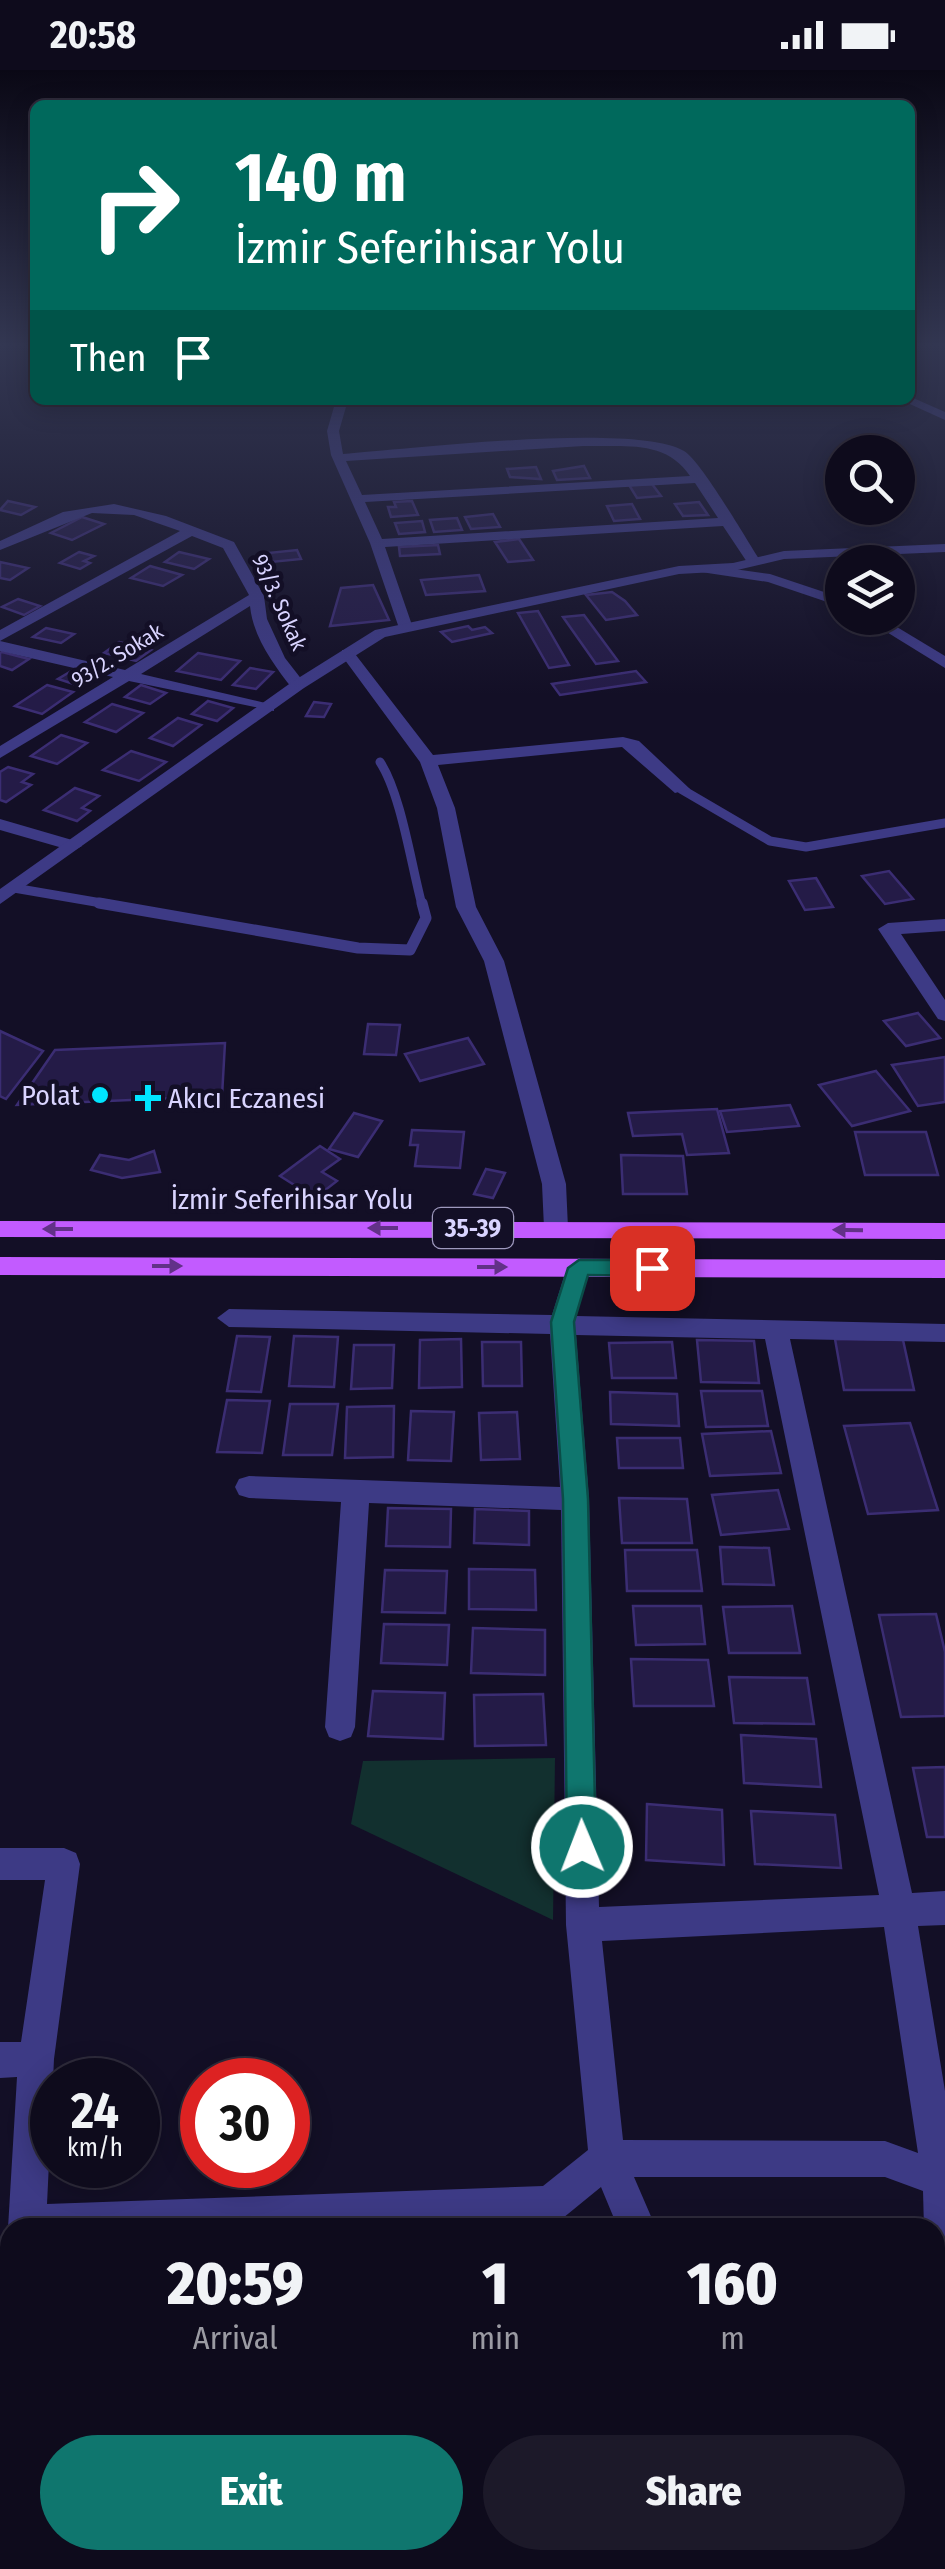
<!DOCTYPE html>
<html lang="en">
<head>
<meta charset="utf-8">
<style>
	:root { --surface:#0e0b1c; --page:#1c1929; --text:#f1f3f6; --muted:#9b9ba3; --line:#2e2b3b; --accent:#0f766e }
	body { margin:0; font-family:"Fira Sans Condensed",sans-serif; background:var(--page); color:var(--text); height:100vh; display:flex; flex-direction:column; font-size:38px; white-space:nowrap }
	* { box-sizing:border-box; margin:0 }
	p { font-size:32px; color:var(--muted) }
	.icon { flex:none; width:55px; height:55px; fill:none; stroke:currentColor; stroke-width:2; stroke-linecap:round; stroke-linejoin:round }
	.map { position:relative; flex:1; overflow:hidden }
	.panel { position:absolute; left:0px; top:2148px; width:945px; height:352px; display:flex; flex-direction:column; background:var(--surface); border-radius:30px 30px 0 0; box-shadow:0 5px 25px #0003,0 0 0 2px var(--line) }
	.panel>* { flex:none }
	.top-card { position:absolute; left:30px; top:30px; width:885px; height:305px; border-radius:15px; box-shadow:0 5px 25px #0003,0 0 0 2px var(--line); background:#00695c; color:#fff; overflow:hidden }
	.tools { position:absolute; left:825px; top:365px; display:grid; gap:20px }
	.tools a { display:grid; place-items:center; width:90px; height:90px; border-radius:50%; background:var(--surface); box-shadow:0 5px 25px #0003,0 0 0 2px var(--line); font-size:50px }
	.speed { position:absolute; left:30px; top:1988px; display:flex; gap:20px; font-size:50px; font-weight:700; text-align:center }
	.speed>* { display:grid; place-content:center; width:130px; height:130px; border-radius:50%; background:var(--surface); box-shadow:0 5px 25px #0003,0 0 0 2px var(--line); line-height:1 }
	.speed small { font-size:25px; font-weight:400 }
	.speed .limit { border:15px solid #d22; background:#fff; color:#111 }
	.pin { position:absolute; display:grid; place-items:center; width:85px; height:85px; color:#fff; margin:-42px; border-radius:20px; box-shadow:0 5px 15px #0006 }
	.me { position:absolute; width:110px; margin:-55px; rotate:359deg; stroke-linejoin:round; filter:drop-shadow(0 0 8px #0008) }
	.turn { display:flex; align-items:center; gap:35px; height:210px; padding:0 40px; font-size:45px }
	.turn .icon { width:130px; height:130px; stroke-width:2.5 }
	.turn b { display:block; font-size:70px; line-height:85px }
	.then { display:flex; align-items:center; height:95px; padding:0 40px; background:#0003; gap:20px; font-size:38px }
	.eta { display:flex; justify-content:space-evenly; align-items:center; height:170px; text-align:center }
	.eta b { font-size:60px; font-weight:800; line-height:70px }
	.cta { display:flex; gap:20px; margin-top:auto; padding:20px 40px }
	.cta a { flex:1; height:115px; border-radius:60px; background:var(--accent); color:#fff; font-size:40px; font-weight:800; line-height:115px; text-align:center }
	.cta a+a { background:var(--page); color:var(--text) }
	.status { display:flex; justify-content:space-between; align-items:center; height:70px; padding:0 50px; background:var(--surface); direction:ltr }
	.status svg { height:28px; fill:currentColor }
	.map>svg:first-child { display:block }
</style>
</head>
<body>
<div class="status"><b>20:58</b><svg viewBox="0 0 49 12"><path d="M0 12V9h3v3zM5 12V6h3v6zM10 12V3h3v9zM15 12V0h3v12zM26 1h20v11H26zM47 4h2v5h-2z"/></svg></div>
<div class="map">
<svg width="945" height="2499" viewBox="0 0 945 2499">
	<rect width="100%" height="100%" fill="#130f26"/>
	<polygon fill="#12302f" points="555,1688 553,1850 351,1754 363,1691"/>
	<g fill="#241b47" stroke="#3b2d73" stroke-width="2.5">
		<polygon points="584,396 590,408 557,410 553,401"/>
		<polygon points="536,397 541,409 510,407 507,399"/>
		<polygon points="652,414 661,426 637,428 629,415"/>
		<polygon points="8,431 35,437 21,445 0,440"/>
		<polygon points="412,431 418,445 391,447 388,437 396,437 394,432"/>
		<polygon points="699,432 708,445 683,446 675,434"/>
		<polygon points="632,434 640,449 614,451 607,436"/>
		<polygon points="493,444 500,457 471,459 465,447"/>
		<polygon points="82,447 104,454 72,470 51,463"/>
		<polygon points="457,448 462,460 434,462 430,450"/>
		<polygon points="422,451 425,462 399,464 395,453"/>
		<polygon points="519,469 533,490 508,492 495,472"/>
		<polygon points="438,475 440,484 400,486 399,477"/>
		<polygon points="297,480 301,489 271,492 268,483"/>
		<polygon points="79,482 94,486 84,491 90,493 80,499 60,493"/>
		<polygon points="179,482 209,489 194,499 165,492"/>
		<polygon points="0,492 28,498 10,510 0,508"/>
		<polygon points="150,496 182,505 163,516 131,508"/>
		<polygon points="479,505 485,521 426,525 421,510"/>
		<polygon points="373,515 389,550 330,556 341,518"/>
		<polygon points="612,522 625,531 637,545 606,550 586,525"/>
		<polygon points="18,529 40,536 24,545 2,537"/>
		<polygon points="538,541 569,595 549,598 518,543"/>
		<polygon points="584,545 618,591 596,594 563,547"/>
		<polygon points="468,556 472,560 485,557 492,563 452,572 441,562"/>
		<polygon points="46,558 74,564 61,573 33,567"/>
		<polygon points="119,572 151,580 136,591 104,583"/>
		<polygon points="0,583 2,582 29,589 12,600 0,596"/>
		<polygon points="198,583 240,591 221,610 177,601"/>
		<polygon points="250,598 273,602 256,619 233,615"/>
		<polygon points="73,600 91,605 77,615 58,609"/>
		<polygon points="636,601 646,612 560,625 552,614"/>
		<polygon points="47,615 73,622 42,644 15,636"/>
		<polygon points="141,615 166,623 150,634 125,627"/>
		<polygon points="208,631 233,638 217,651 192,644"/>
		<polygon points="314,632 331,634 324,647 306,646"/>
		<polygon points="112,634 143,643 116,662 85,652"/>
		<polygon points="178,648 201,655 173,676 150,668"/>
		<polygon points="61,665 87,673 57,694 31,686"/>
		<polygon points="131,681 166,692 139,711 103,700"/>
		<polygon points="8,697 33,704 22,712 31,715 6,732 0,730 0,702"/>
		<polygon points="75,718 99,726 82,738 90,741 77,751 44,740"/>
		<polygon points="889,801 913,829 885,834 862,806"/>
		<polygon points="816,808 833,837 805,840 789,811"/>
		<polygon points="918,943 940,968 906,976 884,951"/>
		<polygon points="368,954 400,955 396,985 364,984"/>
		<polygon points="0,961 43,981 6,1029 0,1026"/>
		<polygon points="468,968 484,994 420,1011 405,984"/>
		<polygon points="225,973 222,1026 17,1035 55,980"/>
		<polygon points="945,987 945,1032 918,1036 892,995"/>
		<polygon points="876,1001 910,1041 852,1056 819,1015"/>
		<polygon points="790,1035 799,1056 727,1062 720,1041"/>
		<polygon points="717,1039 729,1083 687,1085 682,1064 633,1066 628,1043"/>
		<polygon points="354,1043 382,1051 358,1087 329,1079"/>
		<polygon points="412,1060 464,1062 460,1098 415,1096 418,1075 410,1075"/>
		<polygon points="855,1062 926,1062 938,1105 865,1105"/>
		<polygon points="320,1076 340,1089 322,1102 337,1111 315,1128 280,1106"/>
		<polygon points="154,1081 160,1102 122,1108 91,1100 100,1085 129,1090"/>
		<polygon points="621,1085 683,1086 687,1124 623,1124"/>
		<polygon points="486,1099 505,1103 493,1128 474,1124"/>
		<polygon points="237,1266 270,1267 261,1322 227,1321"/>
		<polygon points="294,1266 338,1267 334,1317 289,1316"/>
		<polygon points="461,1269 462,1317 419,1318 420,1270"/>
		<polygon points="835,1269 903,1270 914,1320 844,1320"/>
		<polygon points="697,1270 754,1271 759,1313 701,1312"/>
		<polygon points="482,1272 521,1272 522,1316 483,1316"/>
		<polygon points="672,1272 676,1308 612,1308 609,1273"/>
		<polygon points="354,1275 394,1275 392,1318 351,1319"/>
		<polygon points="701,1321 762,1321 768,1356 706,1357"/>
		<polygon points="610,1322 677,1324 679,1356 611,1354"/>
		<polygon points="227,1330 270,1331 262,1383 217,1382"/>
		<polygon points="290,1334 338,1334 332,1385 283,1385"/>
		<polygon points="394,1336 393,1387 345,1388 347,1337"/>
		<polygon points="411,1341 454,1342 451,1391 408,1390"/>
		<polygon points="517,1342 520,1389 481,1390 479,1343"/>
		<polygon points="910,1353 938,1440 868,1444 844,1356"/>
		<polygon points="771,1361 781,1403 710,1406 702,1364"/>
		<polygon points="617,1368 680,1368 683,1398 619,1398"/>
		<polygon points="778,1420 789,1459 721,1465 712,1425"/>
		<polygon points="619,1428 687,1429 692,1473 622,1473"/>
		<polygon points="388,1438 451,1439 450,1477 386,1476"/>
		<polygon points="475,1439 529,1441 529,1475 474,1473"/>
		<polygon points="720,1477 769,1478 774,1515 723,1514"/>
		<polygon points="625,1480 697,1480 702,1521 627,1521"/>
		<polygon points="469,1499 535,1500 536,1540 469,1539"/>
		<polygon points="385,1500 447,1501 445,1543 382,1542"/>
		<polygon points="633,1536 701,1536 705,1574 636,1575"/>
		<polygon points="792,1536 800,1583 729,1583 723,1537"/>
		<polygon points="936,1544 945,1582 945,1646 901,1647 879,1545"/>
		<polygon points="384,1554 449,1555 447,1595 381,1593"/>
		<polygon points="473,1558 545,1560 545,1605 471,1603"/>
		<polygon points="631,1589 708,1590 714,1636 634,1636"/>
		<polygon points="729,1607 807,1608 814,1654 734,1653"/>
		<polygon points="373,1621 445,1623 443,1669 368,1666"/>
		<polygon points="543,1624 546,1675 475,1676 474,1625"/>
		<polygon points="741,1665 816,1669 821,1717 744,1713"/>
		<polygon points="945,1697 945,1767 927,1767 913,1698"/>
		<polygon points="647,1734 722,1740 724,1795 646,1790"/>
		<polygon points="751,1741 835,1745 841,1798 755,1794"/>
	</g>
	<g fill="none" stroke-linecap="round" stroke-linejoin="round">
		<g stroke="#3d3a85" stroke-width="9">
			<path d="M 380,692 C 401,724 411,794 422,835"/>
			<polyline points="681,719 770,771 806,777 945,753"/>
			<polyline points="14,818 113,835"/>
		</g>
		<polyline stroke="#3d3a85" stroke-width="11" points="99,833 358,878 410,880 426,848 422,833"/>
		<g fill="#3d3a85" fill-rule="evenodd">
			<path d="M 336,330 L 348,330 L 339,361 L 343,384 C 411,379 634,352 684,381 C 701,391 746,469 761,492 L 749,495 L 723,456 L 385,477 L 413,558 L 400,561 L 370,473 L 331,385 L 327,361 ZM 583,376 C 623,377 666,369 690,406 L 362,425 L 346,391 ZM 695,413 L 718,448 L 382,469 L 365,432 Z"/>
			<path d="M 114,434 L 166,446 L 234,472 L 264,526 L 267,549 L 285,588 L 306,615 L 292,618 C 274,595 253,567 250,536 L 141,604 L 274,635 L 274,641 L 129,611 L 0,688 L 0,676 L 113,607 L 0,581 L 0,571 L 125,600 L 249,525 L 223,478 L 192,466 L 0,571 L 0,560 L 180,461 L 134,445 L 92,443 L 0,480 L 0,471 L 63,442 Z"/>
			<polygon points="706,495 770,504 842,528 842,537 768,512 701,502 701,496"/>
			<polygon points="864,548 882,548 945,586 945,598"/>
			<polygon points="342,580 352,580 433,685 623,667 639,671 690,719 675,723 622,677 438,695 455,738 476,837 504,891 566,1114 568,1158 564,1164 556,1166 544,1158 542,1114 484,891 456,837 437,738 420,692 342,586"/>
			<polygon points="0,749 79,772 82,776 73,781 0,760"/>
			<polygon points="945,849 945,861 901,864 945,930 945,951 938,949 878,859 888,853"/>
			<path d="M 579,1188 L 591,1197 L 576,1246 L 945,1254 L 945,1272 L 790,1269 L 912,1823 L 945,1821 L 945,1855 L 918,1856 L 945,2021 L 945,2234 L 935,2230 L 935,2158 L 924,2158 L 923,2121 L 885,2107 L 634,2107 L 656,2158 L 618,2158 L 601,2117 L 563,2148 L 550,2154 L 10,2158 L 10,2163 L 8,2158 L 17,2007 L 0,2008 L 0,1972 L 21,1972 L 45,1810 L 0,1810 L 0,1778 L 64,1778 L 76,1783 L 80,1794 L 54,1989 L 47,2134 L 543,2116 L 588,2080 L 566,1855 L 561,1440 L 369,1433 L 355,1657 L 351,1667 L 340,1671 L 329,1667 L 325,1657 L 341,1432 L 249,1428 L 239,1425 L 235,1417 L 239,1409 L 249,1406 L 560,1417 L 550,1264 L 229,1257 L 217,1248 L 229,1239 L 552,1245 L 567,1197 ZM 576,1265 L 765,1269 L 879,1825 L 599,1837 L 589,1429 ZM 884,1857 L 918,2083 L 885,2071 L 623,2070 L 602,1871 Z"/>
			<polygon points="10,2226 10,2343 0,2347 0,2231"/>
			<polygon points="755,2490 798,2490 801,2499 758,2499"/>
		</g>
		<g fill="#3d3a85" fill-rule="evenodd">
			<polygon points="911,327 945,342 945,350 901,330"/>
			<polygon points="945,474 945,482 784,489 733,501 679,504 385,567 304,618 0,834 0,819 292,612 375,560 679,496 733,493 784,481"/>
		</g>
		<g fill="#c25bff" fill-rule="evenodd">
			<polygon points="0,1151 945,1153 945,1169 0,1167"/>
			<polygon points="0,1187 945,1190 945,1208 0,1205"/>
		</g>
	</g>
	<defs><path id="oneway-solid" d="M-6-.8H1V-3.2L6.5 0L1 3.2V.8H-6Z" transform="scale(2.5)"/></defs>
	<g fill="#623188">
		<use href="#oneway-solid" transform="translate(383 1158) rotate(180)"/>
		<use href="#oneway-solid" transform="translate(58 1159) rotate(180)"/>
		<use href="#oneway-solid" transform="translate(848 1160) rotate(-179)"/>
		<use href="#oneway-solid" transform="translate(167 1196)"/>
		<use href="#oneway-solid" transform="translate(492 1197)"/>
	</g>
	<linearGradient id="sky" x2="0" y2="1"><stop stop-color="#0a0815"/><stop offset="0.44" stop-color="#333752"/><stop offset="1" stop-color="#333752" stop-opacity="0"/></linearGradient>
	<rect width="945" height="625" fill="url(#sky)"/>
	<polygon fill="#0f766e" stroke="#0a4d48" stroke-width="2.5" points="579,1190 652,1190 663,1198 652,1206 588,1205 574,1252 588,1429 596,1777 592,1787 582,1792 571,1787 567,1777 563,1429 551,1252 568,1198"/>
	<g fill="#00e5ff" stroke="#130f26" stroke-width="4">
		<circle cx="100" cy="1025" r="10"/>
		<path d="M143 1013h10v10h10v10h-10v10h-10v-10h-10v-10h10z"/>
	</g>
	<g text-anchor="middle" stroke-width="9" stroke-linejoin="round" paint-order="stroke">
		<g font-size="22" fill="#d9d4ff" stroke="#130f26">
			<text transform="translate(280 532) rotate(66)" y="8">93/3. Sokak</text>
			<text transform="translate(117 585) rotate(-31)" y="8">93/2. Sokak</text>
		</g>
		<rect fill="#130f26" stroke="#9e99be" stroke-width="2.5" x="433" y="1138" width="80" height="40" rx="8"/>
		<g font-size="25" font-weight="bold" fill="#d9d4ff">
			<text x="473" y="1167">35-39</text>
		</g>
		<g font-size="28" fill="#d9d4ff" stroke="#130f26" text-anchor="end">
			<text x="80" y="1035">Polat</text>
			<text x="168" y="1038" text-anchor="start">Akıcı Eczanesi</text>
		</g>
		<g font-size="28" fill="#d9d4ff" stroke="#130f26">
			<text x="292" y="1139">İzmir Seferihisar Yolu</text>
		</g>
	</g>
</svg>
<div class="tools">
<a><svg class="icon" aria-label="search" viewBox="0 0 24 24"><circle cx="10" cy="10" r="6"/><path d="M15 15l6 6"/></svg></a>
<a><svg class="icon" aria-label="layers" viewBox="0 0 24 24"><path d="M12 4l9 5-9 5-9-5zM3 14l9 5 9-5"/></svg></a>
</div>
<div class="speed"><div>24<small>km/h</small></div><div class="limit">30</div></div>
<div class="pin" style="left:652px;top:1198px;background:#d93025"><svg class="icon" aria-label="arrive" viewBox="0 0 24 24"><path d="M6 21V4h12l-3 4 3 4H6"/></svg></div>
<svg class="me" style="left:582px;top:1777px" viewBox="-20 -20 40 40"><circle r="17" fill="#0f766e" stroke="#fff" stroke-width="3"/><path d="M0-11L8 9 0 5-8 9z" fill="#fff"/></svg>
<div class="top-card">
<div class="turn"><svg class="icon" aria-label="right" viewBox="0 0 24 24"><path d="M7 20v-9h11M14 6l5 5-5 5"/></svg><div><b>140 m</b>İzmir Seferihisar Yolu</div></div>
<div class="then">Then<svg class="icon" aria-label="arrive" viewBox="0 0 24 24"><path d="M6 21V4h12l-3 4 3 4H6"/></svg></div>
</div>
<section class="panel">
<div class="eta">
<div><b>20:59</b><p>Arrival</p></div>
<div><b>1</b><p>min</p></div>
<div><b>160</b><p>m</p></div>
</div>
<div class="cta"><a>Exit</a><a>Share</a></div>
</section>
</div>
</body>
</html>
